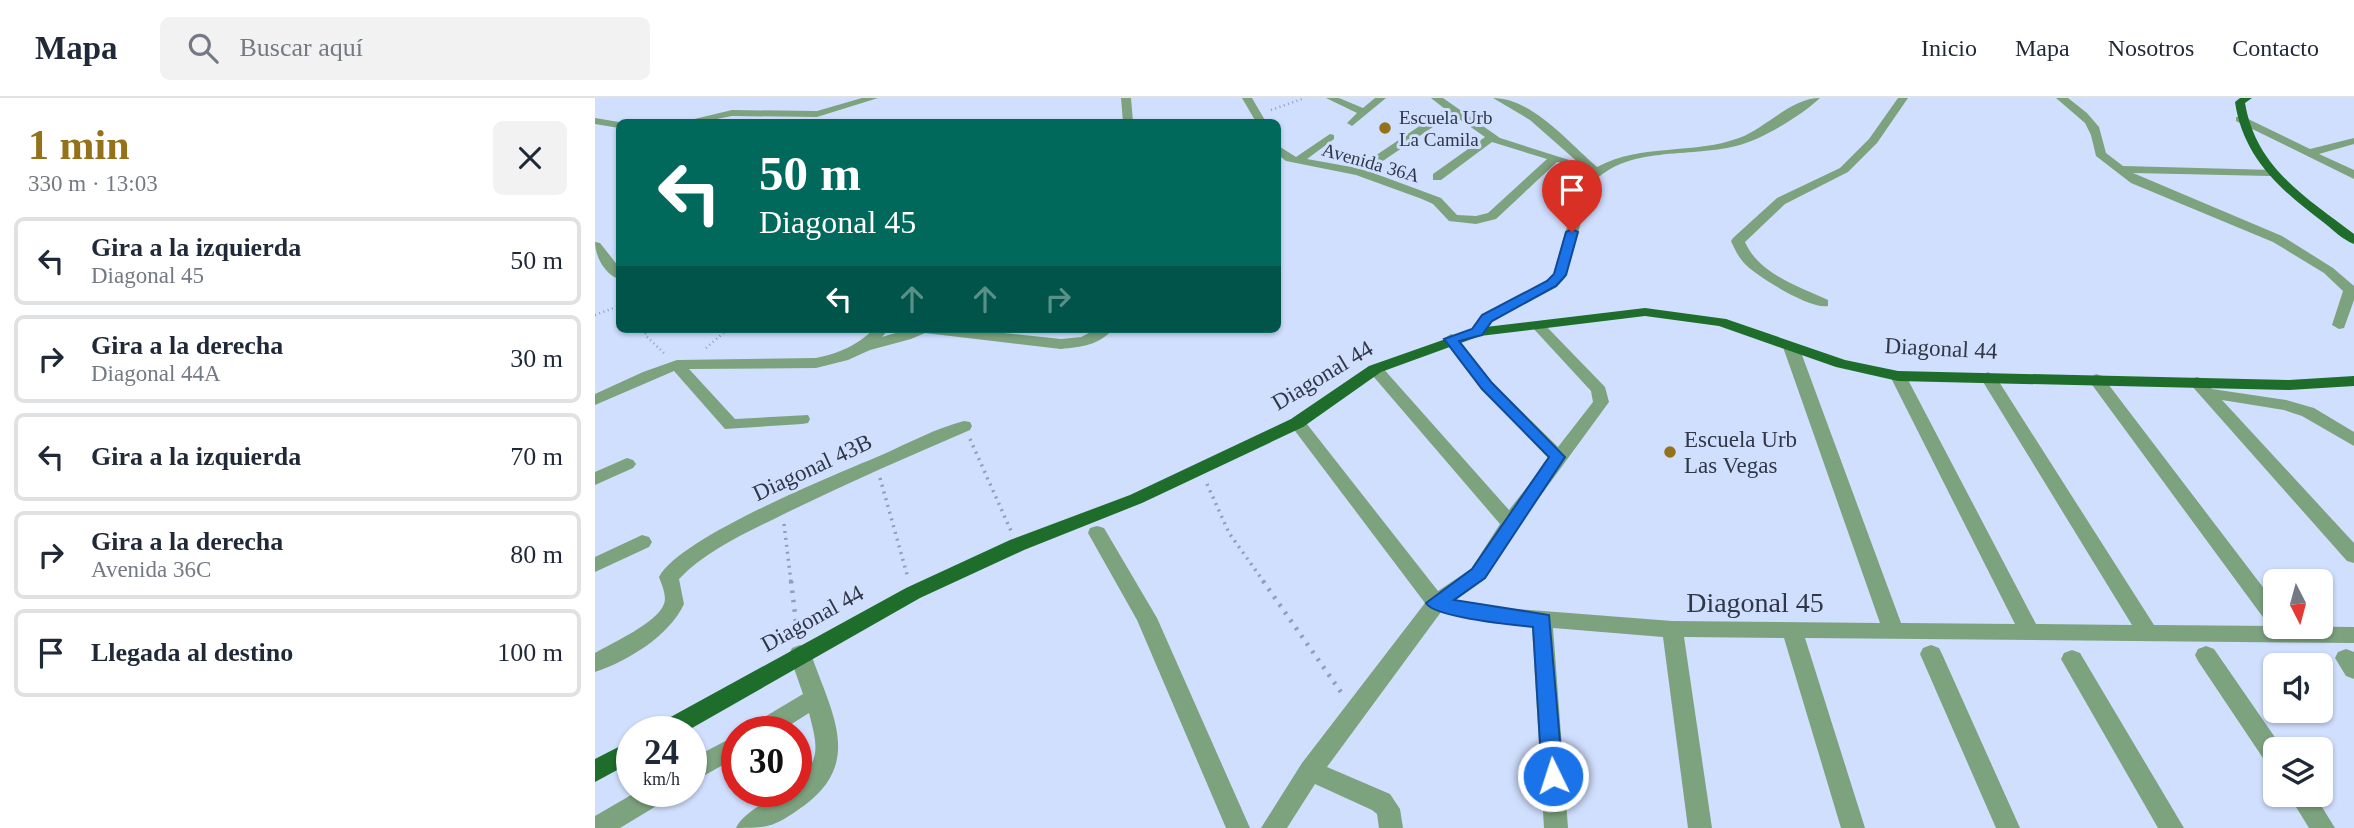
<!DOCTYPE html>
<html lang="es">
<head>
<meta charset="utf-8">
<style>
	:root { --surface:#fff; --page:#f2f2f3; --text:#1f2937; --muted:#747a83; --line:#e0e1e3; --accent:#937219 }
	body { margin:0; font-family:Georgia,serif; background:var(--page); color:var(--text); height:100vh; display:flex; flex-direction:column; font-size:26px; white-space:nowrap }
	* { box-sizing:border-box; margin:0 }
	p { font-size:23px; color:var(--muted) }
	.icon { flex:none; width:38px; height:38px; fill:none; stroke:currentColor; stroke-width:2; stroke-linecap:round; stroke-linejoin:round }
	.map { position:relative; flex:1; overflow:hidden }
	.side { display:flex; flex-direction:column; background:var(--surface); width:595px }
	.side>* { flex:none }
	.guide { position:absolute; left:21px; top:21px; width:665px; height:214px; border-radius:10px; box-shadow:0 2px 5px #0004; background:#00695c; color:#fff; overflow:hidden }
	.needle { width:46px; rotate:174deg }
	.fabs { position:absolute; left:1668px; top:471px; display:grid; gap:14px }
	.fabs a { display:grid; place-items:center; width:70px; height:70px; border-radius:10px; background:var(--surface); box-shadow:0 2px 5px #0004; font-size:35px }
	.speed { position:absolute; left:21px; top:618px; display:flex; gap:14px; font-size:35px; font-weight:700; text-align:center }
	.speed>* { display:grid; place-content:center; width:91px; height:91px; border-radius:50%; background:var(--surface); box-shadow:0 2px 5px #0004; line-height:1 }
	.speed small { font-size:18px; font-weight:400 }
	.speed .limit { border:10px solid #d22; background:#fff; color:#111 }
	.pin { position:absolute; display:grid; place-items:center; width:60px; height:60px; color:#fff; margin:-72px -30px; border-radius:50% 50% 50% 0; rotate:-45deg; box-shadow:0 0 7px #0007 }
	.pin .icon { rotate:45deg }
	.me { position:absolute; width:77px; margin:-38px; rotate:356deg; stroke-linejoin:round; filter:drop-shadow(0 0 5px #0008) }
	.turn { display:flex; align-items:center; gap:24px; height:147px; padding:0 28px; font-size:32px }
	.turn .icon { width:91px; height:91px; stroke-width:2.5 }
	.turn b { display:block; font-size:49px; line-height:60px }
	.lanes { display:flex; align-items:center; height:66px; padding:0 28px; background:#0003; justify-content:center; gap:35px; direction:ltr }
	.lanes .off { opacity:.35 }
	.round { display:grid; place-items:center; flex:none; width:74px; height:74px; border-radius:10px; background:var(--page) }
	.head { display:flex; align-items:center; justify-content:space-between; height:119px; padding:0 28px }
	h1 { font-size:42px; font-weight:700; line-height:52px; color:var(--accent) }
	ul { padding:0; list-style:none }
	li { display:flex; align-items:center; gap:21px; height:88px; margin:0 14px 10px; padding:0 14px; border:4px solid var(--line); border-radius:10px }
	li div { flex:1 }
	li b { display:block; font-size:26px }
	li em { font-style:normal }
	header { display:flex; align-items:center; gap:42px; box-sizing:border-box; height:98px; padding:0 35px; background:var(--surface); border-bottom:2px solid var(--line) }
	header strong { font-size:33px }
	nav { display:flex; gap:38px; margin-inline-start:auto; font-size:24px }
	.search { width:490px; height:63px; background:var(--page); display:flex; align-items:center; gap:18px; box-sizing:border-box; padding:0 24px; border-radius:10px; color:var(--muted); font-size:26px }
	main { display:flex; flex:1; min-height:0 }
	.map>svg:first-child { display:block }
</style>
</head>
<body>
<header>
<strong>Mapa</strong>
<div class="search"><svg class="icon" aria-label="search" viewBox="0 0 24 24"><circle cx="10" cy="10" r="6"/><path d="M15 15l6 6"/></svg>Buscar aquí</div>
<nav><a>Inicio</a><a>Mapa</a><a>Nosotros</a><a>Contacto</a></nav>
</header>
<main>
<section class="side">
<div class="head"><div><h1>1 min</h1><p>330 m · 13:03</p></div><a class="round"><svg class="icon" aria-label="close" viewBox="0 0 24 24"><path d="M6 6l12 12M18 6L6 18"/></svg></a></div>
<ul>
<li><svg class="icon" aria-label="left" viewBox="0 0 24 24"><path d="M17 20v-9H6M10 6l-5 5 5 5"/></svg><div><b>Gira a la izquierda</b><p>Diagonal 45</p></div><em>50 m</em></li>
<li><svg class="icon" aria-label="right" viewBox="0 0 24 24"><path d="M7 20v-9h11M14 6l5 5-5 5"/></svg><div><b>Gira a la derecha</b><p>Diagonal 44A</p></div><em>30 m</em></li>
<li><svg class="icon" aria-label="left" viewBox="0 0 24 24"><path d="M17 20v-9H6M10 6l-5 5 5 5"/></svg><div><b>Gira a la izquierda</b></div><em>70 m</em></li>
<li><svg class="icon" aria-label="right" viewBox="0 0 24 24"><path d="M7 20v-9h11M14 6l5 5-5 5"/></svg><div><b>Gira a la derecha</b><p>Avenida 36C</p></div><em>80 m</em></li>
<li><svg class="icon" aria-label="arrive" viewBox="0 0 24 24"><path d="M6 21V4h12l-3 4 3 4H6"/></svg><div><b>Llegada al destino</b></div><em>100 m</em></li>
</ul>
</section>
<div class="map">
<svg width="1759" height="730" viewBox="0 0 1759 730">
	<rect width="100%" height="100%" fill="#d0dffe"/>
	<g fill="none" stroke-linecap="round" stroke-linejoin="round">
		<g stroke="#929eb7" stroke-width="2.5" stroke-dasharray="1 3.5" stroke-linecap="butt">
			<polyline points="676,12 710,0"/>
			<polyline points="0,217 24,208"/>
			<polyline points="52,231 50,237 70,256"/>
			<polyline points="111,250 133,231"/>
		</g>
		<g stroke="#929eb7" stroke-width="3.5" stroke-dasharray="2 5" stroke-linecap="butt">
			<polyline points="375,341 416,433"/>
			<polyline points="285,380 313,480"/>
			<polyline points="612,386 634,435 669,484"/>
			<polyline points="189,426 196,484"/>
		</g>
		<g stroke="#929eb7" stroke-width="4.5" stroke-dasharray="2.5 7" stroke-linecap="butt">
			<polyline points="196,483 203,540"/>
			<polyline points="668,483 748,597"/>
		</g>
		<g fill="#7da27e" fill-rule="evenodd">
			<polygon points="267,0 283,0 222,19 137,18 106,24 87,24 137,12 222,13"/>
			<polygon points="526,0 536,0 538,24 528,24"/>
			<polygon points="647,0 657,0 671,24 661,24"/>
			<polygon points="731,0 744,0 768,10 780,0 791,0 757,28 752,25 762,15"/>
			<path d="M 836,0 L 848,0 L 905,40 L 974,62 L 968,65 L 962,64 L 901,121 L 881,126 L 854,123 L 838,106 L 827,101 L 761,77 L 691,63 L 682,56 L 682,47 L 701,59 L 735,36 L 739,37 L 739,41 L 712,61 L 762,70 L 850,11 ZM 857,16 L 890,39 L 838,76 L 838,82 L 846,82 L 897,44 L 952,61 L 893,115 L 881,118 L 862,117 L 846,100 L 773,73 Z"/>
			<path d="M 898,0 C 937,0 974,45 1002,69 C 1047,45 1098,57 1144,40 C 1171,30 1196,0 1225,0 C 1206,18 1166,42 1141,48 C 1095,60 1031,47 997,86 L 970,180 L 962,189 L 897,223 L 887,237 L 882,238 L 875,234 L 887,217 L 952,183 L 958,176 L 985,85 L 994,74 L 935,22 Z"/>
			<path d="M 1303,0 L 1313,0 L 1282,45 L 1253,74 L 1190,106 L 1150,144 C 1164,176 1203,188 1233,202 L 1233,208 C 1216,212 1163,179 1151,167 C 1144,160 1140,152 1136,143 L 1138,140 L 1182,100 L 1245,70 L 1274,41 Z"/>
			<polygon points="1461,0 1473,0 1492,15 1504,29 1511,55 1528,68 1679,72 1681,74 1675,78 1538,75 1687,138 1738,170 1759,188 1759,202 1749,230 1744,231 1737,227 1748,193 1729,175 1678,144 1536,85 1501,58 1496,37 1490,25"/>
			<polygon points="1641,19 1649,19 1715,51 1759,40 1759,46 1724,56 1759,72 1759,81 1641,23"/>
			<polygon points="0,20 24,24 27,24 24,24 24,30 0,26"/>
			<path d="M 0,144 L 5,145 L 24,169 L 24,181 C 10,177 0,158 0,144 Z"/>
			<polygon points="944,225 949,226 1010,289 1014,304 922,430 890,481 861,502 895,509 1077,523 1285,525 1188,249 1196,244 1204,249 1306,525 1420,526 1295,278 1303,273 1311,278 1441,526 1537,527 1385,279 1393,274 1401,279 1559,527 1680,528 1673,526 1495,284 1493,281 1501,276 1507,278 1680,505 1680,528 1759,529 1759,545 1210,540 1270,730 1246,730 1189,540 1089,539 1117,730 1093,730 1068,539 958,530 973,730 949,730 937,528 895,525 846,514 732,669 795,696 805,711 808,730 784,730 782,716 777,712 720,686 692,730 666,730 707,665 830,505 694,325 696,321 708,321 843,493 876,471 905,426 772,271 780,266 786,268 914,412 954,361 886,291 848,241 856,236 861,238 898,285 963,349 998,304 996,293 937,229"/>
			<path d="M 279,231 L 294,231 L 287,239 L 314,231 L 373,231 L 466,241 L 486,239 L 502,231 L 518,231 C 505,247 486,249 466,251 L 330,235 L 316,241 L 275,252 L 253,262 L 221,270 L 94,271 L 140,321 L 213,317 L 215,321 L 213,325 L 207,326 L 130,331 L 79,273 L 0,307 L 0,296 L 48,274 L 82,262 L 221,260 C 245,255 261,248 279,231 Z"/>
			<polygon points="1602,279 1608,281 1617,291 1691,302 1719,310 1759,334 1759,348 1707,318 1689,312 1627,302 1759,445 1759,465 1752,463 1596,287 1594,284 1596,281"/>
			<path d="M 369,323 L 375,324 L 377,328 L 375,332 C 312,359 250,386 189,416 C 153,434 112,452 84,481 L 89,506 C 74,538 33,563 0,574 L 0,555 C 17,545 62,525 69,506 C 72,498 67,487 64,479 C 86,438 242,376 289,356 C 315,344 342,330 369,323 Z"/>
			<polygon points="32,360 38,362 41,366 38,370 0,387 0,374"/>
			<polygon points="502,428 509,430 562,520 655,730 631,730 542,522 493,435 495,430"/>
			<polygon points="47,437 54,439 57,444 54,449 0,474 0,459"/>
			<path d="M 205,547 L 213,550 L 216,556 C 235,612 269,663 210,707 C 180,728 177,730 141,730 C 147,715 185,693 201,693 L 201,685 C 227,662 222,646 214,615 L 184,634 L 153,634 L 156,627 L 208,596 L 194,556 L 197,550 Z"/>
			<polygon points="1336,547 1344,550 1347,556 1425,730 1401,730 1325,556 1328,550"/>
			<polygon points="1611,548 1619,551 1688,651 1680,651 1680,669 1672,666 1603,563 1600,557 1603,551"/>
			<polygon points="1751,551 1759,554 1759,581 1751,578 1740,560 1743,554"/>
			<polygon points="1477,552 1485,555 1589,730 1563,730 1466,561 1469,555"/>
			<polygon points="142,637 142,659 96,685 96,661"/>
			<polygon points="43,693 77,693 73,701 25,730 0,730 0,718"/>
			<polygon points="1693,696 1719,696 1740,730 1714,730"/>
		</g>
		<g fill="#1e6d2b" fill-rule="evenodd">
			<path d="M 1645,0 L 1657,0 L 1650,5 C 1661,70 1711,99 1759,136 L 1759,146 C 1748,142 1737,131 1728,124 C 1685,92 1648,59 1640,4 Z"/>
			<polygon points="1050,210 1131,221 1250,262 1303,273 1694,282 1759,278 1759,288 1694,292 1303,283 1241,269 1124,228 1050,218 885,238 786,274 708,329 547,405 429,452 325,500 90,634 58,634 61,627 311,490 415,442 535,397 696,321 774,268 882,230"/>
			<polygon points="37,642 37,664 0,684 0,661"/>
		</g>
	</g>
	<path fill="#1a73e8" stroke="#114b97" stroke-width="2" d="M 977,131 L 983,134 L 971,177 L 961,188 L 897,223 L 887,237 L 864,243 L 897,285 L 970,359 L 890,480 L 859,502 L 954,517 L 968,678 L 965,685 L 958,688 L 950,685 L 947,678 L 938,529 C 919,527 840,520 831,505 L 877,471 L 954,359 L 887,291 L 849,241 L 877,231 L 887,217 L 952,183 L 959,176 L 971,134 Z"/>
	<g fill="#937219" stroke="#d0dffe" stroke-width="2.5">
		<circle cx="790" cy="30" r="7"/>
		<circle cx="1075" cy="354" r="7"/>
	</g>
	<g text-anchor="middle" stroke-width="6" stroke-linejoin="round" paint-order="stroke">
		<g font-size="19" fill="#303747" stroke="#d0dffe" text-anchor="start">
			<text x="804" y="26">Escuela Urb<tspan x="804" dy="22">La Camila</tspan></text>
		</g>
		<g font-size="19" fill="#303747" stroke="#d0dffe">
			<text transform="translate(776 64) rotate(16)" y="7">Avenida 36A</text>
		</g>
		<g font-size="23" fill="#303747" stroke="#d0dffe">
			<text transform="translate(1346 250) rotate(3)" y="8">Diagonal 44</text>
			<text transform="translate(727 277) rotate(-31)" y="8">Diagonal 44</text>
			<text transform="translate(217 369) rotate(-25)" y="8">Diagonal 43B</text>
			<text transform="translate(217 520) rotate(-29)" y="8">Diagonal 44</text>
		</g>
		<g font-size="23" fill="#303747" stroke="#d0dffe" text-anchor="start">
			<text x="1089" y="349">Escuela Urb<tspan x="1089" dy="26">Las Vegas</tspan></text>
		</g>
		<g font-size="28" fill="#303747" stroke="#d0dffe">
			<text x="1160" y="514">Diagonal 45</text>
		</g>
	</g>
</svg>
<div class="fabs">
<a><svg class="needle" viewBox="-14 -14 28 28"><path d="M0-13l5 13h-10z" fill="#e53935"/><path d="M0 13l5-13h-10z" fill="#747a83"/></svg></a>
<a><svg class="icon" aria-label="sound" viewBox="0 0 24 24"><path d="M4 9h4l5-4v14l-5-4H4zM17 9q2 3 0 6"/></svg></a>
<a><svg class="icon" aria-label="layers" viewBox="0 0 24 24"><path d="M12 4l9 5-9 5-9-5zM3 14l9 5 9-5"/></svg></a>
</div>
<div class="speed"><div>24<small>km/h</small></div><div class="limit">30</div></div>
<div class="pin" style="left:977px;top:134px;background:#d93025"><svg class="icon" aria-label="arrive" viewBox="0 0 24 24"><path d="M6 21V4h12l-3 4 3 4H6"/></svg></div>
<svg class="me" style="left:958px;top:678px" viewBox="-20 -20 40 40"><circle r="17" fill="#1a73e8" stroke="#fff" stroke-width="3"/><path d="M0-11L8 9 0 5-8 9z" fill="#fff"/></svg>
<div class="guide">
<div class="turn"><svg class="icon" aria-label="left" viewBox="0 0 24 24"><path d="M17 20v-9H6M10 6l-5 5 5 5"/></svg><div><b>50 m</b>Diagonal 45</div></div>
<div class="lanes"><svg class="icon" aria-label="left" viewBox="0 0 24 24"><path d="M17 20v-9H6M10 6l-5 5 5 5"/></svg><svg class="icon off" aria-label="ahead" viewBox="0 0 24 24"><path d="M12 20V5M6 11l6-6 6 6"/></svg><svg class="icon off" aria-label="ahead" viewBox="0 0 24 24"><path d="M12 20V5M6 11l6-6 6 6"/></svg><svg class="icon off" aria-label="right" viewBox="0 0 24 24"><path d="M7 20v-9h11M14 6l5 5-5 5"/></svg></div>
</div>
</div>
</main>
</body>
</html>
